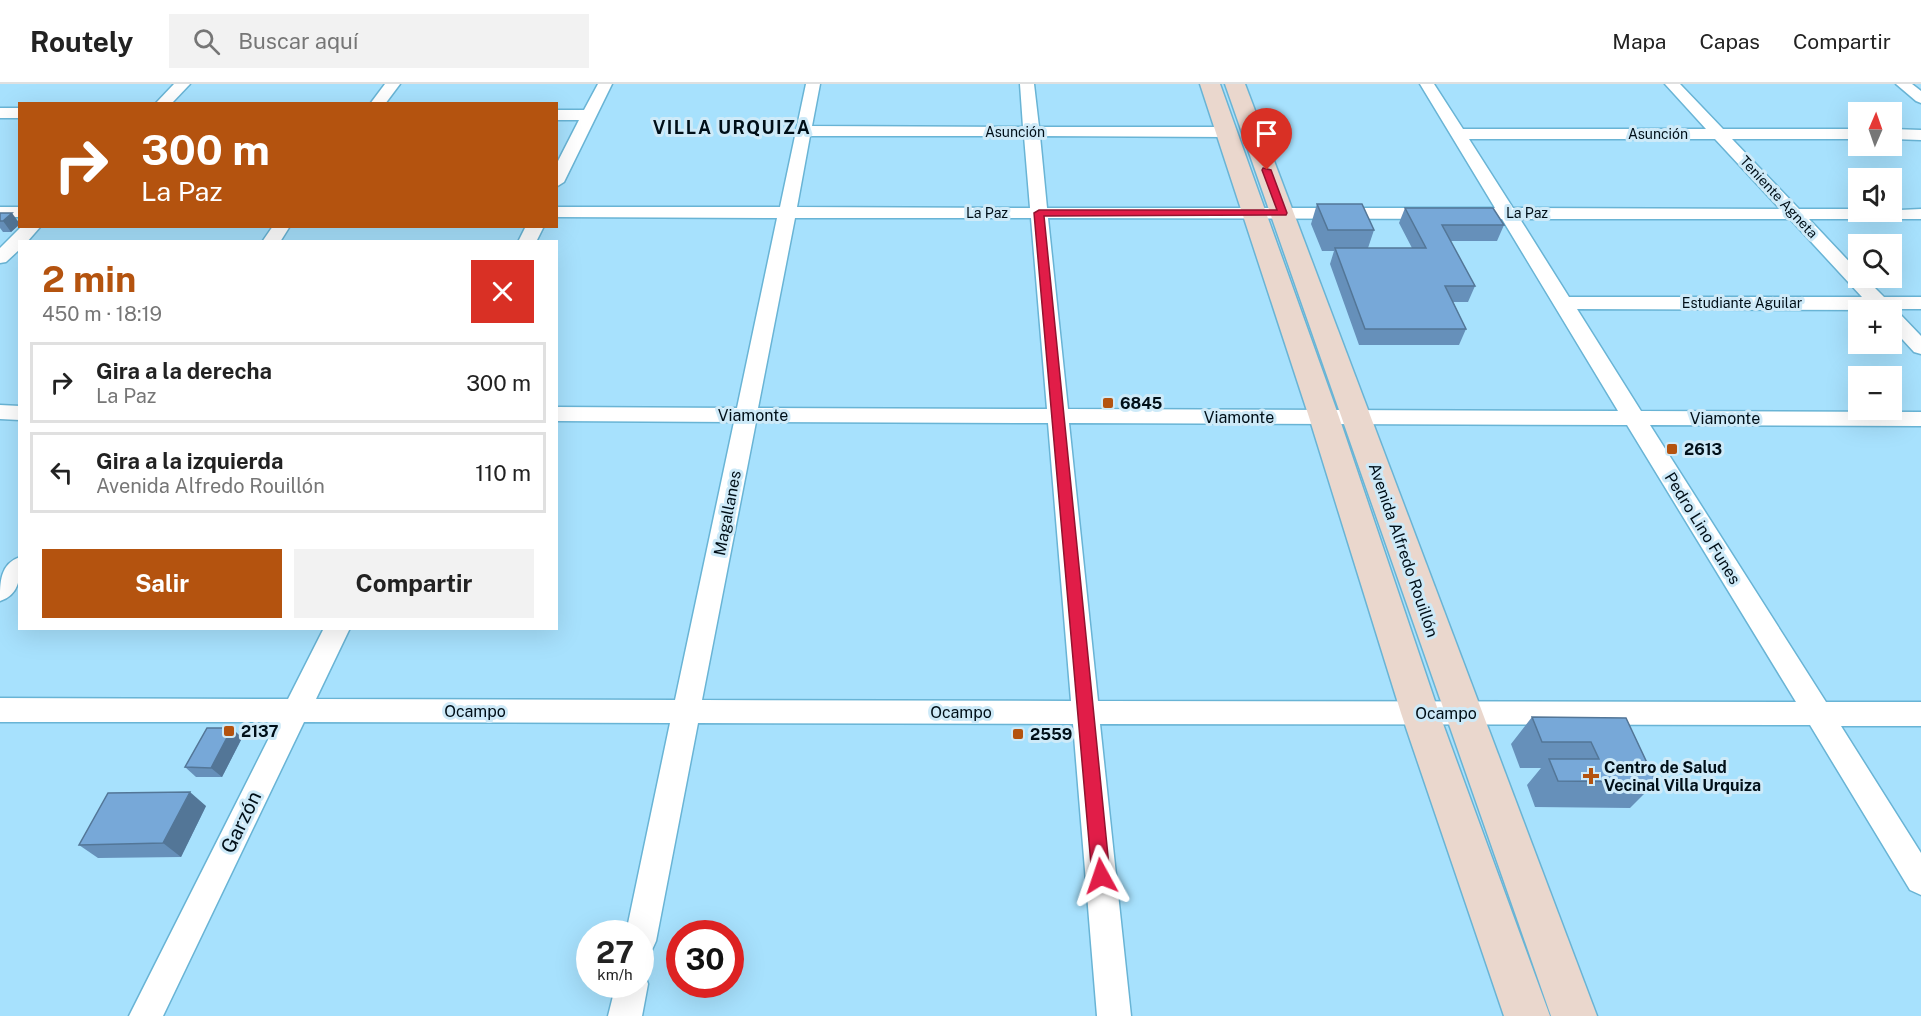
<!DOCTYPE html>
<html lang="es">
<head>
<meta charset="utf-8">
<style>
	:root { --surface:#fff; --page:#f2f2f2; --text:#222; --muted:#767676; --line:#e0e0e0; --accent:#b4530f }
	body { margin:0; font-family:"Public Sans",sans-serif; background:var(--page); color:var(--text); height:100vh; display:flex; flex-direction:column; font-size:22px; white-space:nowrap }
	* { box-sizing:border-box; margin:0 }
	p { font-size:20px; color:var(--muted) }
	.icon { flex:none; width:33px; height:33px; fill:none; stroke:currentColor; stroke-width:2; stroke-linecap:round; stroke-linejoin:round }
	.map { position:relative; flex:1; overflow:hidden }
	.drawer { position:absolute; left:18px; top:156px; width:540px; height:390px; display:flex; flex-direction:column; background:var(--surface); border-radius:0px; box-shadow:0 6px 24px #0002 }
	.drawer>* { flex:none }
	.banner { position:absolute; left:18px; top:18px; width:540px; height:126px; border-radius:0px; box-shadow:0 6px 24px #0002; background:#b4530f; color:#fff; overflow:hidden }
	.needle { width:39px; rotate:2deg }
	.buttons { position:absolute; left:1848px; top:18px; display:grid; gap:12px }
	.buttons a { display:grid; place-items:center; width:54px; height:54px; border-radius:0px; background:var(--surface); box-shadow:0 6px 24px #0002; font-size:30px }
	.speed { position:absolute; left:576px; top:836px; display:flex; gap:12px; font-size:30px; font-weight:700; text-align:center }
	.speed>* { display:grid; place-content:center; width:78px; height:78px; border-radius:50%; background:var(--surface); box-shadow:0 6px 24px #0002; line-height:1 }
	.speed small { font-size:15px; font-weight:400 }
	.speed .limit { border:9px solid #d22; background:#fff; color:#111 }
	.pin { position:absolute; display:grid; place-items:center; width:51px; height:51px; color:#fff; margin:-62px -26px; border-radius:50% 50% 50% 0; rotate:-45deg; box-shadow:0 0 6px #0007 }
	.pin .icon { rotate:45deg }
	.me { position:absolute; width:66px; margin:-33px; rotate:355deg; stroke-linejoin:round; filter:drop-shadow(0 0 4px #0008) }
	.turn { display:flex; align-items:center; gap:21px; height:126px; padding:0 24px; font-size:27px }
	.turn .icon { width:78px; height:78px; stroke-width:2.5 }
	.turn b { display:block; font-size:42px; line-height:51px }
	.round { display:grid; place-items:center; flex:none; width:63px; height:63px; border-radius:0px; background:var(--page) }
	.headline { display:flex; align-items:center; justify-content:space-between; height:102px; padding:0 24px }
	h1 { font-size:36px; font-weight:700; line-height:45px; color:var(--accent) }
	.button { display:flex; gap:12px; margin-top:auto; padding:12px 24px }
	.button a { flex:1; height:69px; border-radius:0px; background:var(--accent); color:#fff; font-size:24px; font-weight:700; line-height:69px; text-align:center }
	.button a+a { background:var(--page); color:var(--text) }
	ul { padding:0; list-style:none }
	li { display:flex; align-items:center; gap:18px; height:81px; margin:0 12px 9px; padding:0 12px; border:3px solid var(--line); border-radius:0px }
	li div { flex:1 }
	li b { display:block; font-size:22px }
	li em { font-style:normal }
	header { display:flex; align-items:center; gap:36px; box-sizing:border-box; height:84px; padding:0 30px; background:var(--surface); border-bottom:2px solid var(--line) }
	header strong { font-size:28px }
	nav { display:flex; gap:33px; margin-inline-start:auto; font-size:21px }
	.search { width:420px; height:54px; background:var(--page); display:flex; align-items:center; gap:15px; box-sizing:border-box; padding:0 21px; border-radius:0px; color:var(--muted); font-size:22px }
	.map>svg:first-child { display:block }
</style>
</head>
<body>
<header>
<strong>Routely</strong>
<div class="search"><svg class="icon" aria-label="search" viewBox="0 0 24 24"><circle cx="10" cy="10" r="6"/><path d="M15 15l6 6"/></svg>Buscar aquí</div>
<nav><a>Mapa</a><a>Capas</a><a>Compartir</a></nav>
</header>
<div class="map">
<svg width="1921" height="932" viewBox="0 0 1921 932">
	<rect width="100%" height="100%" fill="#a7e1fd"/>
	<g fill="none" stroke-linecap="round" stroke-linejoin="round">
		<g stroke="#69b4d5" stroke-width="3">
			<g id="street">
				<polygon points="174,0 190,0 171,20 155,20"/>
				<polygon points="385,0 400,0 385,20 370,20"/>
				<polygon points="598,0 612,0 564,98 556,103 556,81 579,36 556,36 556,26 584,26"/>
				<path d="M 806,0 L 820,0 L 812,42 L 1023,43 L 1020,0 L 1034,0 L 1039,43 L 1226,43 L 1234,48 L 1226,53 L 1040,52 L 1047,124 L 1495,124 L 1420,0 L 1434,0 L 1463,45 L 1706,45 L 1665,0 L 1680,0 L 1723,45 L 1858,45 L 1858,55 L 1732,55 L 1799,125 L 1858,125 L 1858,128 L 1921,125 L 1921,135 L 1809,135 L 1858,187 L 1858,194 L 1865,194 L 1884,213 L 1921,213 L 1921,225 L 1893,225 L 1892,227 L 1899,229 L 1921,252 L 1921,270 L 1914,268 L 1892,244 L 1892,226 L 1577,225 L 1641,327 L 1921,328 L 1921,342 L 1650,341 L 1826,618 L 1921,618 L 1921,642 L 1841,642 L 1921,769 L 1921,811 L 1910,806 L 1810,641 L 1100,640 L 1131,932 L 1097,932 L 1073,640 L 698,639 L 656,857 L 651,868 L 640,873 L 640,849 L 626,849 L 670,639 L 304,638 L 163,932 L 129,932 L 277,638 L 0,638 L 0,614 L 288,615 L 324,544 L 350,544 L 316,615 L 675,616 L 734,338 L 556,337 L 556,323 L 737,324 L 777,134 L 556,133 L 556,123 L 780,123 ZM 810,52 L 1024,52 L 1030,124 L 797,123 ZM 1469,55 L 1715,55 L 1780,125 L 1513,124 ZM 795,134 L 1031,134 L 1047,325 L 758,324 ZM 1048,134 L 1502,135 L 1618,327 L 1068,325 ZM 1520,135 L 1790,135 L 1862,213 L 1569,213 ZM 756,338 L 1048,339 L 1071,617 L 702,616 ZM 1069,339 L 1627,341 L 1796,618 L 1098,617 Z"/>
				<polygon points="1896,0 1912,0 1921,7 1921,19 1916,17"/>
				<rect x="0" y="24" width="20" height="10"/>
				<polygon points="1892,45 1921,46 1921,56 1892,55"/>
				<rect x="0" y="123" width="20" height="10"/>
				<polygon points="22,142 41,142 27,158 20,158 20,165 6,178 0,179 0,164"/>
				<polygon points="273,142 290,142 280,158 262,158"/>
				<polygon points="526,142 544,142 536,158 518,158"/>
				<polygon points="0,321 20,322 20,336 0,335"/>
				<path d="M 20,473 C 20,492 21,510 0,517 C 0,498 0,480 20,473 Z"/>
				<polygon points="640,887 644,888 648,900 642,932 608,932 616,900 640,900"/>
			</g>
		</g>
		<g stroke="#69b4d5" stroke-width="3">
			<g id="secondary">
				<polygon points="1200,0 1220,0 1339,333 1439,629 1550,932 1504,932 1401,629 1309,333"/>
				<polygon points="1225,0 1245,0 1597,932 1551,932"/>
			</g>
		</g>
		<use href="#street" fill="#fff" fill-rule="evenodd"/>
		<use href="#secondary" fill="#ead7cd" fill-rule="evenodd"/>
	</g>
	<g fill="#6690ba">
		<polygon points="1317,120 1374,146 1368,164 1412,164 1399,139 1405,124 1504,141 1497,157 1450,157 1475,202 1468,218 1453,218 1466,245 1459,261 1359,261 1330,180 1334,167 1322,167 1311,140"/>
		<polygon points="0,129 20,139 20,140 11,148 3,148 0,144"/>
		<polygon points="1532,633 1626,634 1656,698 1630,724 1535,723 1527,701 1541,684 1520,684 1511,660"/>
		<polygon points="242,654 222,693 196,693 185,683"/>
		<polygon points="206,722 181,773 98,774 79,761"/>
	</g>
	<g fill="#537697">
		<polygon points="12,129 20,140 11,148 3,137"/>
		<polygon points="232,644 242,654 222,693 211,684"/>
		<polygon points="190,708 206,722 181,773 163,759"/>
	</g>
	<g fill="#77a8d8" stroke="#537697" stroke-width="1.5">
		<polygon points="1317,120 1362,120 1374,146 1328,146"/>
		<polygon points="1405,124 1493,124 1504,141 1442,141 1475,202 1445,202 1466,245 1365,245 1335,164 1426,164"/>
		<polygon points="0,129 12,129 3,137 0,137"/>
		<polygon points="1532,633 1626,634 1656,698 1558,697 1549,675 1599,675 1591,658 1542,658"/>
		<polygon points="207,644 232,644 211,684 185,683"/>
		<polygon points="190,708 163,759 79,761 108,709"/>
	</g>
	<polygon fill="#e11d48" stroke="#92132f" stroke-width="1.5" points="1263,84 1271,86 1287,129 1286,131 1044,132 1110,792 1107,798 1101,800 1095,798 1092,792 1034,129 1039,126 1277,126 1262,86"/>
	<g fill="#b4530f" stroke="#ceeaf8" stroke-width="2">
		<rect x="1102" y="313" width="12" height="12" rx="3"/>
		<rect x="1666" y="359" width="12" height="12" rx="3"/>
		<rect x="223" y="641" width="12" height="12" rx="3"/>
		<rect x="1012" y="644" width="12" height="12" rx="3"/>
		<path d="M1588 683h6v6h6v6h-6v6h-6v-6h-6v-6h6z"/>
	</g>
	<g text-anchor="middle" stroke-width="6" stroke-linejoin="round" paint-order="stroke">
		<g font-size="14" fill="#000f18" stroke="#ceeaf8">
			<text x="1015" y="53">Asunción</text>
			<text x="1658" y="55">Asunción</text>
			<text transform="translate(1779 113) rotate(47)" y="5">Teniente Agneta</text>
			<text x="987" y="134">La Paz</text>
			<text x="1527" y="134">La Paz</text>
			<text x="1742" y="224">Estudiante Aguilar</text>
		</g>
		<g font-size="16" font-weight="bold" fill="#000f18" stroke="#ceeaf8" text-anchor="start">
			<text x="1120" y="325">6845</text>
			<text x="1684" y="371">2613</text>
			<text x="241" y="653">2137</text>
			<text x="1030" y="656">2559</text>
			<text x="1604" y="689">Centro de Salud<tspan x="1604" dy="18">Vecinal Villa Urquiza</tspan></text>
		</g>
		<g font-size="16" fill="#000f18" stroke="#ceeaf8">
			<text x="753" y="337">Viamonte</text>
			<text x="1239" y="339">Viamonte</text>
			<text x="1725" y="340">Viamonte</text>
			<text transform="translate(727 429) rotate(-79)" y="6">Magallanes</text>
			<text transform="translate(1703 444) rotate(58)" y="6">Pedro Lino Funes</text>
			<text transform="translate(1404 466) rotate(71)" y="6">Avenida Alfredo Rouillón</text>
			<text x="475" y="633">Ocampo</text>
			<text x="961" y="634">Ocampo</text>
			<text x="1446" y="635">Ocampo</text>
		</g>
		<g font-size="18" font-weight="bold" letter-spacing="1.5" fill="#000f18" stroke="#ceeaf8">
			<text x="732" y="50">VILLA URQUIZA</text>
		</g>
		<g font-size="20" fill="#000f18" stroke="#ceeaf8">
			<text transform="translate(241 738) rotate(-64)" y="7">Garzón</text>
		</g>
	</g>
</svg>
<div class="buttons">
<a><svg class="needle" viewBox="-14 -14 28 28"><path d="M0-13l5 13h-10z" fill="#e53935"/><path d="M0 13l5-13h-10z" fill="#767676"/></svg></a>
<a><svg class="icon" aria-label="sound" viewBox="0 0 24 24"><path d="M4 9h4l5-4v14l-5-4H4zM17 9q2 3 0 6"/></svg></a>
<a><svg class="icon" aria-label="search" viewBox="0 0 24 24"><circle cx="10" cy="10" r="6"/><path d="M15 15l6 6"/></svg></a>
<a>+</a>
<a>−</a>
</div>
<div class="speed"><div>27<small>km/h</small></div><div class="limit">30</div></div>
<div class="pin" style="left:1267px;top:86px;background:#d93025"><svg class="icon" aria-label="arrive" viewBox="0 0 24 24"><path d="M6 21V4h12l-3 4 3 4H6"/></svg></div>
<svg class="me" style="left:1101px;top:792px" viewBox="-20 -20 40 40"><path d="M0-17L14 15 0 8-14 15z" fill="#e11d48" stroke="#fff" stroke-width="4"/></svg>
<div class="banner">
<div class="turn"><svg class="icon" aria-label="right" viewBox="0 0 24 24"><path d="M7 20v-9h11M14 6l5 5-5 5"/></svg><div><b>300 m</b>La Paz</div></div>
</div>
<section class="drawer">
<div class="headline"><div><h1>2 min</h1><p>450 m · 18:19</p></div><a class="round" style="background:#d93025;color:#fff"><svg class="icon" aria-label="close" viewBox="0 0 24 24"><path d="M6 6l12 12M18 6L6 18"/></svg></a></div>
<ul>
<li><svg class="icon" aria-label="right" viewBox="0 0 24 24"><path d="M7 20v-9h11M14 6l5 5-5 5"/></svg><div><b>Gira a la derecha</b><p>La Paz</p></div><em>300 m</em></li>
<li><svg class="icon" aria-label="left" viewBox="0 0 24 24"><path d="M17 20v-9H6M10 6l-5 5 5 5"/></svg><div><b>Gira a la izquierda</b><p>Avenida Alfredo Rouillón</p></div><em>110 m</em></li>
</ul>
<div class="button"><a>Salir</a><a>Compartir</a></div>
</section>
</div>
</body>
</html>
